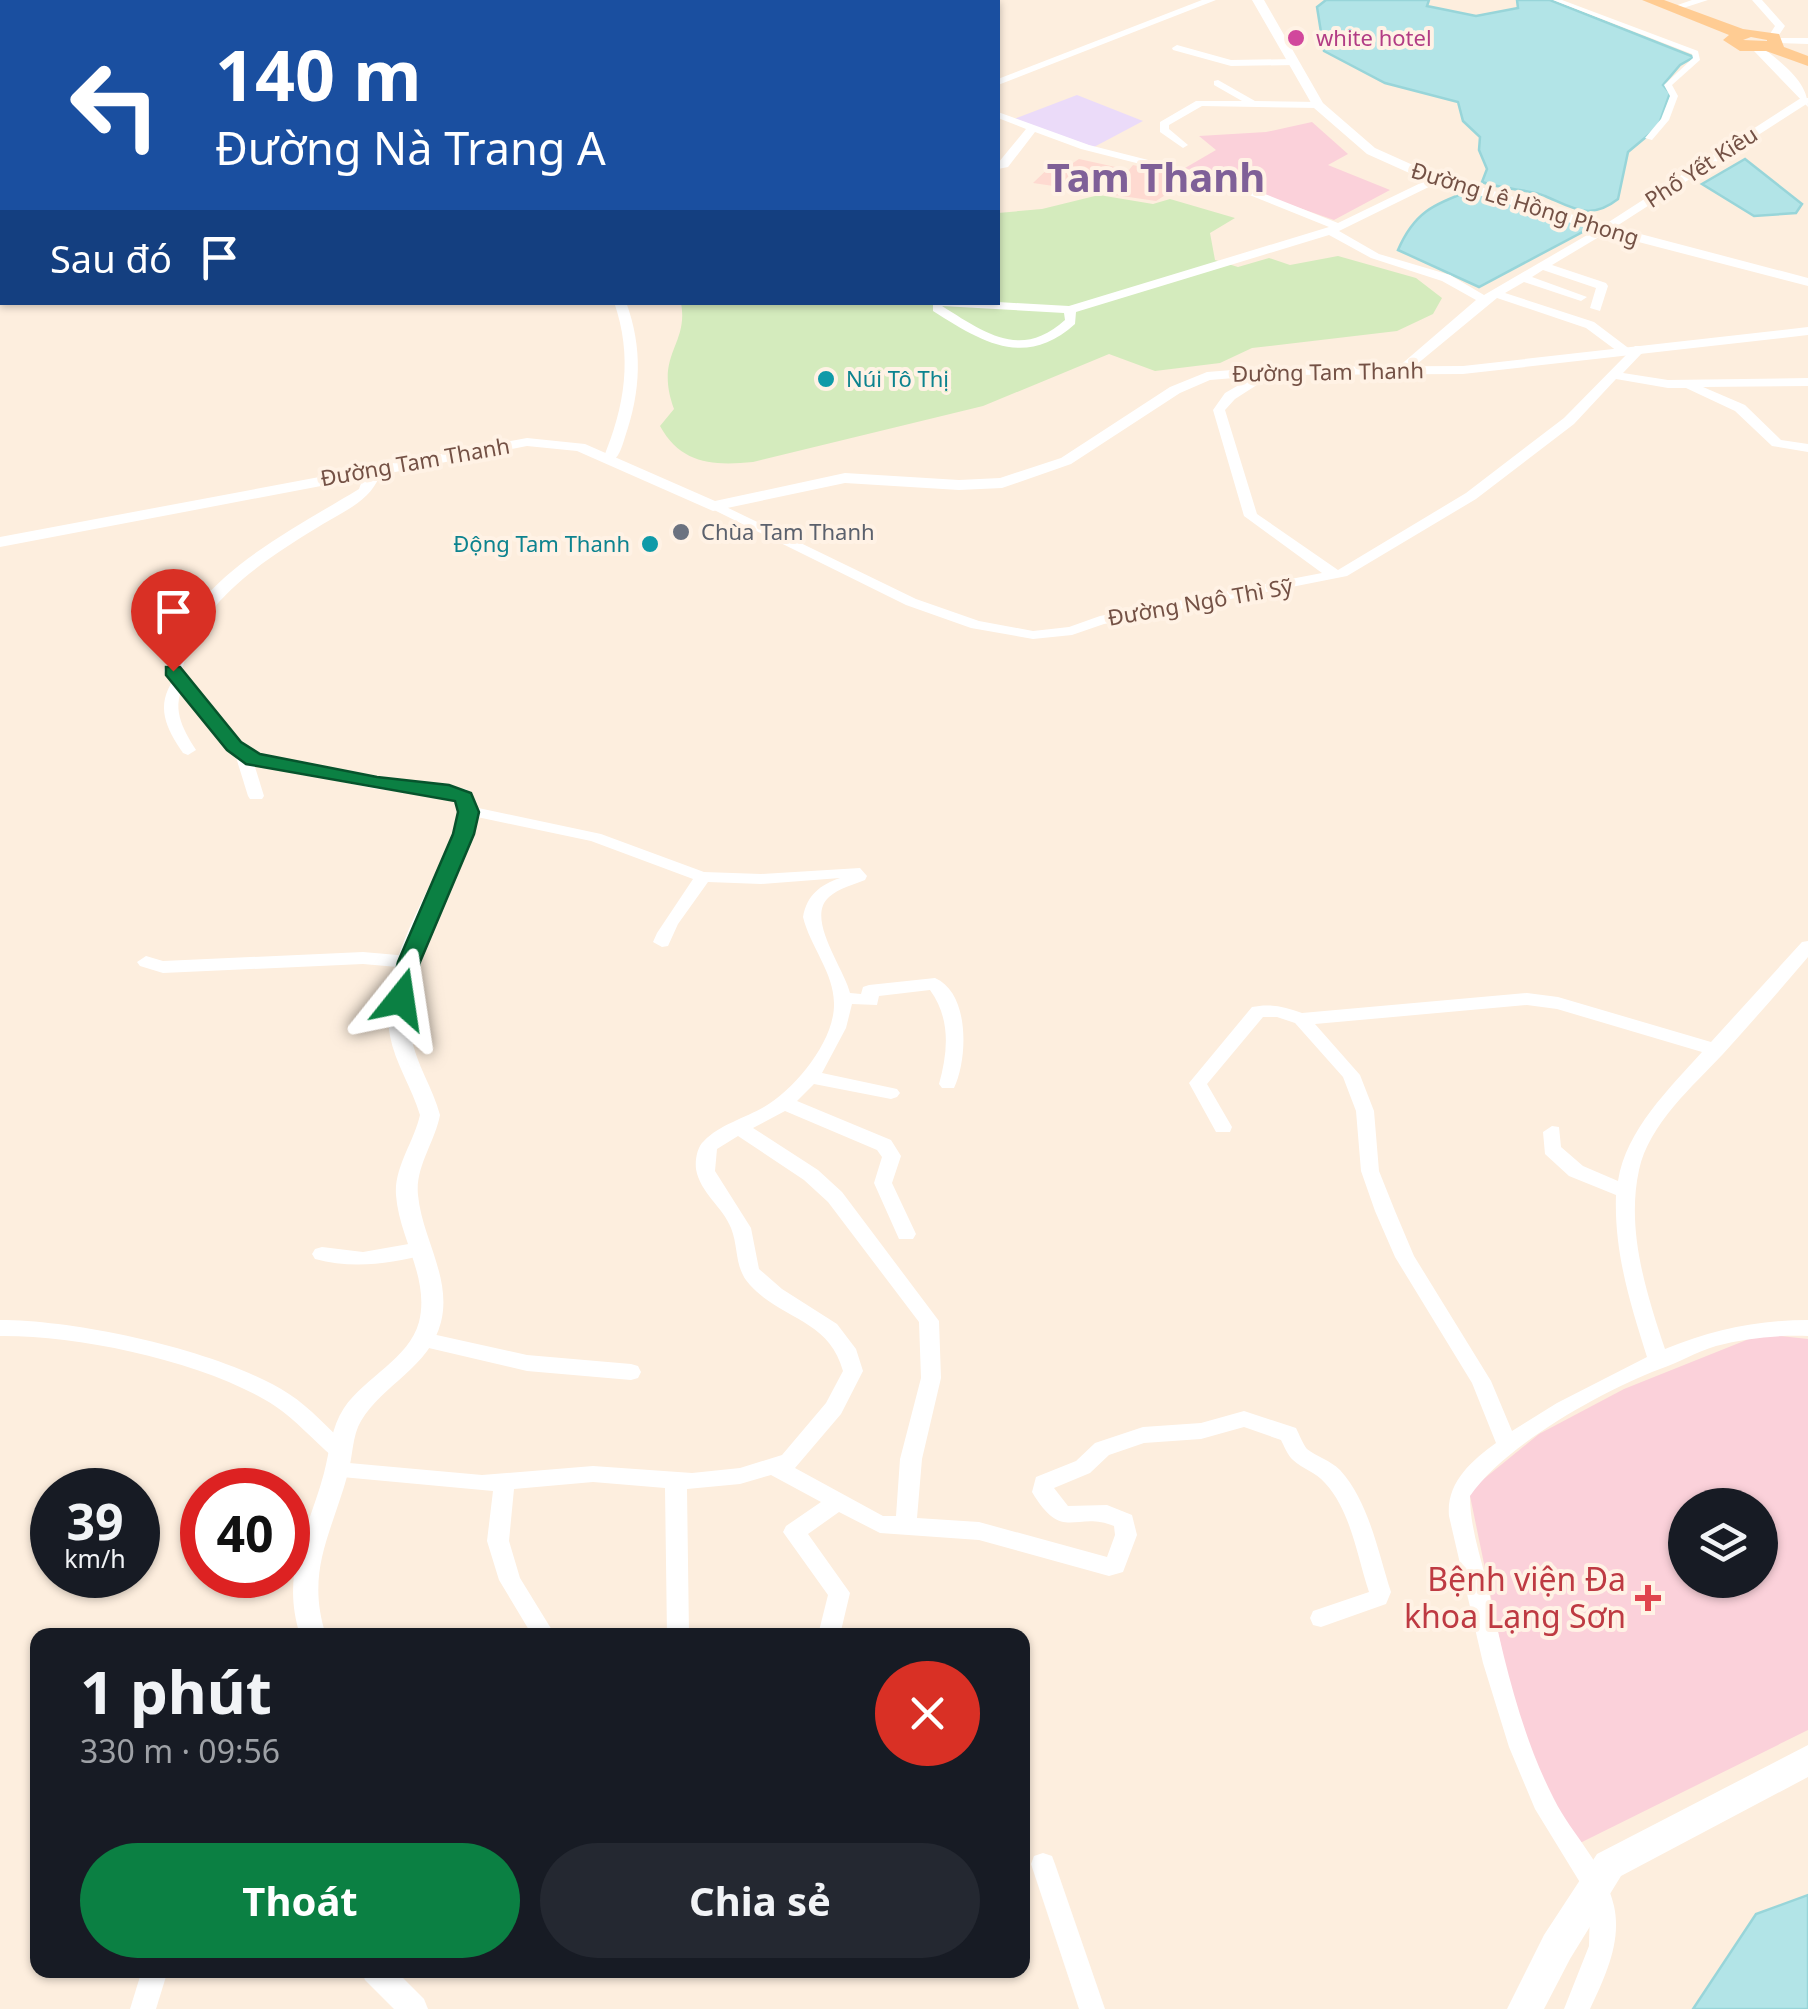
<!DOCTYPE html>
<html lang="vi">
<head>
<meta charset="utf-8">
<style>
	:root { --surface:#171b24; --page:#242831; --text:#f1f3f6; --muted:#9ea1a6; --accent:#0b8043 }
	body { margin:0; font-family:"Noto Sans",sans-serif; background:var(--page); color:var(--text); height:100vh; display:flex; flex-direction:column; font-size:38px; white-space:nowrap }
	* { box-sizing:border-box; margin:0 }
	p { font-size:32px; color:var(--muted) }
	.icon { flex:none; width:55px; height:55px; fill:none; stroke:currentColor; stroke-width:2; stroke-linecap:round; stroke-linejoin:round }
	.map { position:relative; flex:1; overflow:hidden }
	.details { position:absolute; left:30px; top:1628px; width:1000px; height:350px; display:flex; flex-direction:column; background:var(--surface); border-radius:20px; box-shadow:0 2px 8px #0004 }
	.details>* { flex:none }
	.guide { position:absolute; left:0px; top:0px; width:1000px; height:305px; box-shadow:0 2px 8px #0004; background:#1a4fa0; color:#fff; overflow:hidden }
	.fabs { position:absolute; left:1668px; top:1488px; display:grid; gap:20px }
	.fabs a { display:grid; place-items:center; width:110px; height:110px; border-radius:50%; background:var(--surface); box-shadow:0 2px 8px #0004; font-size:50px }
	.speed { position:absolute; left:30px; top:1468px; display:flex; gap:20px; font-size:50px; font-weight:700; text-align:center }
	.speed>* { display:grid; place-content:center; width:130px; height:130px; border-radius:50%; background:var(--surface); box-shadow:0 2px 8px #0004; line-height:1 }
	.speed small { font-size:25px; font-weight:400 }
	.speed .limit { border:15px solid #d22; background:#fff; color:#111 }
	.pin { position:absolute; display:grid; place-items:center; width:85px; height:85px; color:#fff; margin:-102px -42px; border-radius:50% 50% 50% 0; rotate:-45deg; box-shadow:0 0 10px #0007 }
	.pin .icon { rotate:45deg }
	.me { position:absolute; width:110px; margin:-55px; rotate:15deg; stroke-linejoin:round; filter:drop-shadow(0 0 8px #0008) }
	.turn { display:flex; align-items:center; gap:35px; height:210px; padding:0 50px; font-size:45px }
	.turn .icon { width:130px; height:130px; stroke-width:2.5 }
	.turn b { display:block; font-size:70px; line-height:85px }
	.then { display:flex; align-items:center; height:95px; padding:0 50px; background:#0003; gap:20px; font-size:38px }
	.round { display:grid; place-items:center; flex:none; width:105px; height:105px; border-radius:52px; background:var(--page) }
	.summary { display:flex; align-items:center; justify-content:space-between; height:170px; padding:0 50px }
	h1 { font-size:60px; font-weight:700; line-height:75px }
	.primary-button { display:flex; gap:20px; margin-top:auto; padding:20px 50px }
	.primary-button a { flex:1; height:115px; border-radius:60px; background:var(--accent); color:#fff; font-size:40px; font-weight:700; line-height:115px; text-align:center }
	.primary-button a+a { background:var(--page); color:var(--text) }
	.map>svg:first-child { display:block }
</style>
</head>
<body>
<div class="map">
<svg width="1808" height="2009" viewBox="0 0 1808 2009">
	<rect width="100%" height="100%" fill="#fdeede"/>
	<polygon fill="#fedad1" points="1079,159 1129,170 1133,165 1192,178 1156,201 1033,183 1057,160 1073,163"/>
	<polygon fill="#ebdbf9" points="1077,95 1143,121 1094,147 1014,119"/>
	<g fill="#fbd1da" fill-rule="evenodd">
		<polygon points="1312,122 1348,154 1328,165 1390,190 1334,220 1185,168 1216,150 1199,136 1266,132"/>
		<path d="M 1771,1335 L 1808,1339 L 1808,1730 L 1578,1844 L 1538,1773 L 1508,1680 L 1469,1491 L 1539,1434 L 1624,1389 L 1749,1339 ZM 1685,1505 L 1760,1505 L 1760,1580 L 1685,1580 Z"/>
	</g>
	<path fill="#d4ebbd" d="M 1099,195 L 1153,204 L 1170,199 L 1235,218 L 1210,233 L 1215,260 L 1238,267 L 1269,258 L 1290,265 L 1338,256 L 1416,278 L 1442,298 L 1433,314 L 1397,331 L 1252,348 L 1220,363 L 1155,371 L 1109,354 L 983,406 L 753,462 C 713,466 681,464 660,426 L 674,409 C 654,354 689,346 681,303 L 998,302 L 998,213 L 1042,209 Z"/>
	<g fill="#b2e4e7" stroke="#98d5d9" stroke-width="2.5">
		<path d="M 1326,0 L 1429,0 L 1427,6 L 1476,16 L 1518,8 L 1517,0 L 1550,0 L 1694,57 L 1680,65 L 1663,85 L 1670,93 L 1658,127 L 1628,152 L 1618,199 C 1590,221 1573,208 1545,196 C 1533,190 1500,189 1482,182 L 1487,169 L 1479,150 L 1480,137 L 1463,121 L 1458,102 L 1385,83 L 1324,51 L 1317,7 Z"/>
		<polygon points="1745,159 1802,204 1796,213 1754,216 1702,184"/>
		<path d="M 1470,191 L 1590,228 L 1479,287 L 1398,250 C 1414,213 1433,204 1470,191 Z"/>
		<polygon points="1808,1895 1808,2009 1693,2009 1756,1914"/>
	</g>
	<g fill="none" stroke-linecap="round" stroke-linejoin="round">
		<polygon fill="#fff" fill-rule="evenodd" points="1553,0 1562,0 1698,51 1700,60 1672,85 1678,96 1669,120 1652,140 1645,138 1661,119 1670,96 1664,85 1693,58 1692,54"/>
		<g fill="#fff" fill-rule="evenodd">
			<polygon points="646,0 677,0 674,2 645,2"/>
			<polygon points="838,0 848,0 850,2 840,2"/>
			<polygon points="1202,0 1216,0 998,85 998,79"/>
			<polygon points="1692,0 1708,0 1674,11 1669,8"/>
			<polygon points="1752,0 1762,0 1785,26 1777,38 1808,38 1808,44 1774,43 1768,37 1775,26"/>
			<polygon points="1177,45 1231,60 1294,59 1299,62 1294,65 1231,66 1173,50 1172,48"/>
			<polygon points="1218,80 1255,101 1318,102 1323,105 1318,108 1202,106 1169,125 1169,129 1188,145 1183,148 1160,132 1160,122 1196,101 1242,101 1214,85 1214,81"/>
			<path d="M 1801,98 L 1808,98 L 1808,103 L 1609,231 L 1552,265 L 1606,283 L 1608,286 L 1600,311 L 1590,308 L 1596,288 L 1543,270 L 1532,277 L 1587,297 L 1581,301 L 1524,282 L 1505,293 L 1594,322 L 1631,350 L 1635,346 L 1643,346 L 1643,352 L 1623,373 L 1668,380 L 1808,378 L 1808,386 L 1703,387 L 1745,405 L 1781,440 L 1808,444 L 1808,452 L 1772,446 L 1735,411 L 1686,388 L 1668,388 L 1616,379 L 1574,424 L 1476,499 L 1347,576 L 1104,624 L 1072,635 L 1033,639 L 971,628 L 906,605 L 706,506 L 708,503 L 718,503 L 916,599 L 979,621 L 1033,631 L 1069,627 L 1100,616 L 1322,573 L 1244,516 L 1213,410 L 1225,393 L 1270,367 L 1276,371 L 1274,374 L 1235,399 L 1225,410 L 1257,514 L 1338,570 L 1466,493 L 1564,418 L 1627,354 L 1621,354 L 1586,328 L 1497,298 L 1405,374 L 1397,374 L 1397,368 L 1476,300 L 1442,281 L 1371,258 L 1329,235 L 1076,312 L 1075,324 C 1025,369 982,342 933,311 L 933,305 L 928,302 L 998,302 L 1069,306 L 1329,227 L 1227,186 L 1081,149 L 1035,132 L 1008,167 L 998,169 L 998,163 L 1026,129 L 998,118 L 998,112 L 1089,145 L 1235,182 L 1338,223 L 1433,177 L 1441,177 L 1441,181 L 1339,231 L 1379,254 L 1450,275 L 1484,295 L 1601,227 ZM 942,306 L 1064,313 L 1065,320 C 1021,360 985,333 942,306 Z"/>
			<path d="M 614,302 L 626,302 C 643,348 641,391 625,437 C 622,447 619,458 610,463 L 603,459 C 625,406 633,357 614,302 Z"/>
			<path d="M 179,678 L 186,682 C 170,706 182,728 196,750 L 188,755 L 183,753 C 166,728 155,706 174,679 Z"/>
			<polygon points="243,749 251,754 264,796 262,799 250,799 248,796 235,754"/>
			<path d="M 469,806 L 601,834 L 704,872 L 761,874 L 860,868 L 867,876 L 865,880 C 853,885 839,888 829,897 C 805,918 844,968 850,993 L 861,994 L 863,987 L 869,985 L 935,978 C 970,993 968,1059 954,1088 L 942,1088 L 939,1084 C 948,1052 951,1019 930,990 L 879,996 L 877,1005 L 852,1004 L 846,1028 L 822,1073 L 897,1089 L 900,1093 L 897,1097 L 891,1099 L 814,1084 L 797,1101 L 891,1140 L 901,1156 L 892,1183 L 916,1234 L 913,1239 L 899,1239 L 874,1183 L 882,1157 L 877,1150 L 785,1111 L 753,1128 L 818,1170 L 842,1192 L 939,1321 L 941,1378 L 922,1459 L 917,1518 L 979,1522 L 1107,1557 L 1115,1535 L 1114,1526 C 1075,1510 1063,1544 1032,1492 L 1036,1477 L 1076,1461 L 1095,1443 L 1143,1427 L 1201,1423 L 1244,1411 L 1296,1428 C 1299,1434 1303,1444 1307,1449 C 1317,1457 1330,1460 1340,1470 C 1369,1502 1378,1552 1391,1592 L 1386,1604 L 1321,1627 L 1313,1625 L 1310,1618 L 1313,1611 L 1369,1592 C 1357,1556 1351,1511 1325,1483 C 1316,1472 1302,1469 1293,1460 C 1288,1456 1284,1446 1281,1440 L 1244,1427 L 1201,1439 L 1144,1443 L 1109,1455 L 1090,1473 L 1054,1488 L 1068,1506 L 1107,1505 L 1132,1515 L 1137,1535 L 1123,1572 L 1109,1576 L 979,1540 L 880,1533 L 839,1512 L 808,1534 L 850,1593 L 840,1635 L 818,1635 L 828,1595 L 783,1532 L 786,1526 L 821,1502 L 771,1475 L 740,1484 L 687,1489 L 689,1635 L 667,1635 L 665,1488 L 593,1482 L 514,1489 L 509,1541 L 520,1578 L 555,1635 L 532,1635 L 499,1580 L 487,1541 L 493,1491 L 331,1476 L 327,1470 L 331,1464 L 338,1462 L 482,1475 L 593,1466 L 692,1473 L 740,1468 L 782,1455 L 826,1403 L 843,1371 C 829,1319 782,1320 750,1285 C 734,1268 739,1248 731,1228 C 723,1207 700,1193 696,1169 C 695,1160 697,1147 704,1141 C 719,1125 745,1118 764,1107 C 795,1089 835,1041 834,1003 C 834,973 810,946 803,917 C 807,895 820,885 840,878 L 761,884 L 708,882 L 678,924 L 668,946 L 662,947 L 653,942 L 657,933 L 693,879 L 591,841 L 463,814 L 461,811 L 463,808 ZM 738,1136 L 804,1180 L 828,1202 L 919,1322 L 921,1378 L 900,1459 L 896,1516 L 883,1516 L 795,1468 L 841,1414 L 863,1371 L 856,1349 L 837,1324 L 782,1289 L 759,1269 L 751,1228 L 715,1171 L 717,1149 Z"/>
			<path d="M 1808,941 L 1808,957 C 1780,990 1751,1023 1723,1054 C 1693,1086 1649,1124 1639,1170 C 1626,1230 1646,1292 1665,1349 C 1712,1330 1757,1320 1808,1320 L 1808,1336 C 1777,1335 1746,1338 1716,1346 C 1696,1352 1678,1363 1660,1369 C 1602,1391 1505,1445 1470,1496 C 1470,1525 1479,1552 1486,1579 C 1503,1654 1519,1731 1554,1799 C 1572,1835 1605,1865 1614,1906 C 1622,1942 1605,1977 1590,2009 L 1564,2009 L 1589,1946 L 1590,1907 L 1584,1889 L 1535,1809 L 1509,1747 L 1483,1663 L 1449,1516 C 1446,1483 1471,1461 1496,1443 L 1472,1383 L 1395,1257 L 1375,1211 L 1361,1171 L 1356,1111 L 1343,1077 L 1295,1023 L 1277,1017 L 1263,1017 L 1207,1084 L 1232,1127 L 1230,1132 L 1216,1132 L 1189,1083 L 1252,1007 C 1270,1003 1285,1007 1302,1013 L 1527,993 L 1558,997 L 1711,1042 L 1802,942 ZM 1527,1005 L 1557,1009 L 1702,1052 C 1669,1089 1626,1130 1618,1181 L 1583,1166 L 1561,1147 L 1559,1127 L 1552,1126 L 1543,1132 L 1545,1154 L 1569,1176 L 1616,1195 C 1614,1252 1630,1303 1647,1357 L 1557,1403 L 1512,1431 L 1491,1381 L 1414,1256 L 1395,1211 L 1379,1171 L 1374,1111 L 1360,1075 L 1315,1024 Z"/>
			<polygon points="363,952 409,956 418,962 409,968 363,964 163,973 140,966 137,962 146,956 163,961"/>
			<path d="M 420,1242 L 427,1244 L 430,1249 L 427,1254 C 391,1264 352,1269 315,1259 L 312,1254 L 315,1249 L 322,1247 L 363,1252 Z"/>
			<path d="M 0,1320 C 79,1320 223,1351 289,1394 C 311,1408 328,1429 347,1445 L 350,1451 L 347,1457 L 340,1459 L 333,1457 C 313,1440 296,1420 275,1406 C 208,1362 79,1335 0,1336 Z"/>
			<polygon points="423,1332 527,1355 631,1364 638,1366 641,1372 638,1378 631,1380 527,1371 416,1345 413,1340 416,1335"/>
			<polygon points="1043,1853 1052,1856 1055,1864 1105,2009 1079,2009 1031,1864 1034,1856"/>
			<polygon points="142,1970 168,1970 156,2009 130,2009"/>
		</g>
		<g fill="#fff" fill-rule="evenodd">
			<polygon points="1252,0 1264,0 1323,103 1375,148 1424,170 1610,226 1808,278 1808,286 1600,232 1416,176 1367,154 1314,108"/>
			<path d="M 1754,47 L 1762,47 C 1780,62 1808,81 1808,107 L 1754,51 Z"/>
			<path d="M 1808,327 L 1808,335 L 1463,374 L 1270,375 L 1210,380 L 1180,393 L 1071,464 L 1002,488 L 959,490 L 845,483 L 713,511 L 577,451 L 527,446 L 380,475 C 370,501 346,510 323,524 C 266,559 197,601 182,671 L 240,742 L 259,755 L 377,779 L 466,789 L 478,811 C 459,884 396,957 411,1036 C 416,1064 433,1088 440,1115 C 435,1142 415,1167 418,1195 C 422,1238 452,1278 441,1322 C 430,1367 383,1384 361,1421 C 352,1436 353,1456 348,1473 C 332,1533 305,1571 326,1635 L 300,1635 C 280,1571 308,1533 324,1473 C 330,1450 331,1428 344,1408 C 365,1377 409,1359 419,1322 C 430,1278 399,1238 396,1195 C 394,1167 414,1142 420,1115 C 412,1088 395,1063 390,1036 C 376,956 441,884 460,811 L 453,798 L 377,789 L 247,763 L 228,750 L 164,671 C 185,581 287,533 359,489 L 363,478 L 0,547 L 0,537 L 527,438 L 585,444 L 715,501 L 845,473 L 959,480 L 1000,478 L 1061,458 L 1170,387 L 1207,372 L 1270,367 L 1463,366 Z"/>
			<polygon points="361,1970 395,1970 424,1999 428,2009 394,2009 365,1980"/>
		</g>
		<polygon fill="#fff" fill-rule="evenodd" points="1808,1745 1808,1777 1621,1876 1570,1959 1544,2009 1507,2009 1544,1935 1597,1854"/>
		<path fill="#ffcc93" fill-rule="evenodd" d="M 1642,0 L 1664,0 L 1743,29 L 1779,34 L 1784,47 L 1808,56 L 1808,66 L 1766,51 L 1740,51 L 1723,40 L 1729,35 ZM 1751,37 L 1767,40 L 1767,41 L 1743,40 Z"/>
	</g>
	<polygon fill="#0b8043" stroke="#07532c" stroke-width="2.5" points="166,667 180,667 241,742 260,754 377,777 449,785 471,793 479,812 474,834 420,962 409,1004 401,1006 389,999 398,962 453,834 458,812 455,801 246,764 227,750 166,675"/>
	<circle fill="#d1479c" stroke="#fff2e5" stroke-width="4" cx="1296" cy="38" r="10"/>
	<g fill="#0f9aa8" stroke="#fff2e5" stroke-width="4">
		<circle cx="826" cy="379" r="10"/>
		<circle cx="650" cy="544" r="10"/>
	</g>
	<circle fill="#6b7280" stroke="#fff2e5" stroke-width="4" cx="681" cy="532" r="10"/>
	<path fill="#e0444e" stroke="#fff2e5" stroke-width="4" d="M1643 1583h10v10h10v10h-10v10h-10v-10h-10v-10h10z"/>
	<g text-anchor="middle" stroke-width="8" stroke-linejoin="round" paint-order="stroke">
		<g font-size="22" fill="#b23c85" stroke="#fff2e5" text-anchor="start">
			<text x="1316" y="46">white hotel</text>
		</g>
		<g font-size="22" fill="#745145" stroke="#fff2e5">
			<text transform="translate(1701 167) rotate(-33)" y="8">Phố Yết Kiêu</text>
			<text transform="translate(1525 204) rotate(17)" y="8">Đường Lê Hồng Phong</text>
			<text transform="translate(1328 372) rotate(-1)" y="8">Đường Tam Thanh</text>
			<text transform="translate(415 462) rotate(-10)" y="8">Đường Tam Thanh</text>
			<text transform="translate(1200 602) rotate(-10)" y="8">Đường Ngô Thì Sỹ</text>
		</g>
		<g font-size="22" fill="#0d838f" stroke="#fff2e5" text-anchor="start">
			<text x="846" y="387">Núi Tô Thị</text>
			<text x="630" y="552" text-anchor="end">Động Tam Thanh</text>
		</g>
		<g font-size="22" fill="#5b616d" stroke="#fff2e5" text-anchor="start">
			<text x="701" y="540">Chùa Tam Thanh</text>
		</g>
		<g font-size="32" fill="#be3a42" stroke="#fff2e5" text-anchor="end">
			<text x="1626" y="1591">Bệnh viện Đa<tspan x="1626" dy="37">khoa Lạng Sơn</tspan></text>
		</g>
		<g font-size="40" font-weight="bold" fill="#7f6098" stroke="#fff2e5">
			<text x="1156" y="192">Tam Thanh</text>
		</g>
	</g>
</svg>
<div class="fabs">
<a><svg class="icon" aria-label="layers" viewBox="0 0 24 24"><path d="M12 4l9 5-9 5-9-5zM3 14l9 5 9-5"/></svg></a>
</div>
<div class="speed"><div>39<small>km/h</small></div><div class="limit">40</div></div>
<div class="pin" style="left:173px;top:671px;background:#d93025"><svg class="icon" aria-label="arrive" viewBox="0 0 24 24"><path d="M6 21V4h12l-3 4 3 4H6"/></svg></div>
<svg class="me" style="left:401px;top:999px" viewBox="-20 -20 40 40"><path d="M0-17L14 15 0 8-14 15z" fill="#0b8043" stroke="#fff" stroke-width="4"/></svg>
<div class="guide">
<div class="turn"><svg class="icon" aria-label="left" viewBox="0 0 24 24"><path d="M17 20v-9H6M10 6l-5 5 5 5"/></svg><div><b>140 m</b>Đường Nà Trang A</div></div>
<div class="then">Sau đó<svg class="icon" aria-label="arrive" viewBox="0 0 24 24"><path d="M6 21V4h12l-3 4 3 4H6"/></svg></div>
</div>
<section class="details">
<div class="summary"><div><h1>1 phút</h1><p>330 m · 09:56</p></div><a class="round" style="background:#d93025;color:#fff"><svg class="icon" aria-label="close" viewBox="0 0 24 24"><path d="M6 6l12 12M18 6L6 18"/></svg></a></div>
<div class="primary-button"><a>Thoát</a><a>Chia sẻ</a></div>
</section>
</div>
</body>
</html>
